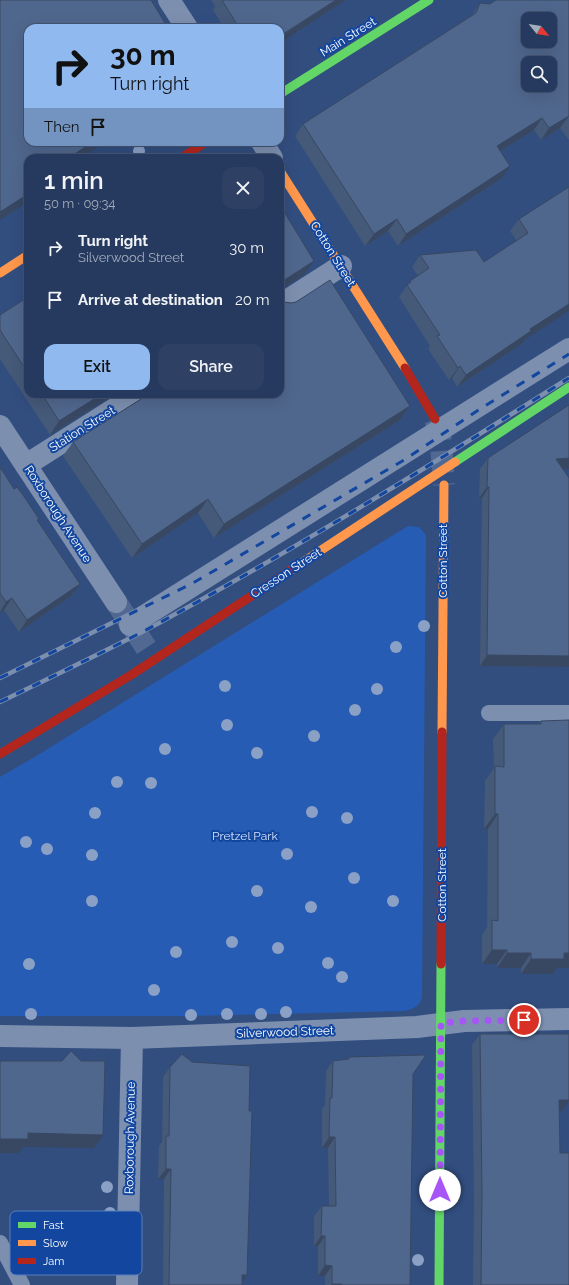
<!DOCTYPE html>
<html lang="en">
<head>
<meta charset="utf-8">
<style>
	:root { --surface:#263a5f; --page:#2e4165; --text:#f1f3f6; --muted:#a4adbd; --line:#425474; --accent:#90b9f0 }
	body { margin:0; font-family:Raleway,sans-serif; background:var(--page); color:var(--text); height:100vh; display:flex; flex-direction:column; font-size:15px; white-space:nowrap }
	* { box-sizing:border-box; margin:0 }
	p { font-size:13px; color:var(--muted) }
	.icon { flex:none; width:22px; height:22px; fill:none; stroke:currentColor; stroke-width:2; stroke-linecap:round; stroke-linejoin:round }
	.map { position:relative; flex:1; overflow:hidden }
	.details { position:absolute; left:24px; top:154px; width:260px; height:244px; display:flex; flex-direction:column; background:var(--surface); border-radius:12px; box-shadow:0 4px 16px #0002,0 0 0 1px var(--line) }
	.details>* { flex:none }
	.hud { position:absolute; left:24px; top:24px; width:260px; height:122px; border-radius:12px; box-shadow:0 4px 16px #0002,0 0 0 1px var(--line); background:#90b9f0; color:#111; overflow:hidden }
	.needle { width:26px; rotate:120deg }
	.controls { position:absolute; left:521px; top:12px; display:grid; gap:8px }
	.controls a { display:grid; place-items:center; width:36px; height:36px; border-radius:8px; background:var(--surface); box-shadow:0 4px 16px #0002,0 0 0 1px var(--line); font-size:20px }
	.pin { position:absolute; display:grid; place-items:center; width:34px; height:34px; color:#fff; margin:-17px; border:2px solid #fff; border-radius:50%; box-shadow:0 1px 4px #0007 }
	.me { position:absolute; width:44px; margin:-22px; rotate:0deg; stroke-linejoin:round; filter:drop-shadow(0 0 3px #0008) }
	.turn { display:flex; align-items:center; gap:14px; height:84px; padding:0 20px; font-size:18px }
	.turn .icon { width:52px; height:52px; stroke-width:2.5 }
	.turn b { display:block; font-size:28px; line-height:34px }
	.then { display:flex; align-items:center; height:38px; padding:0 20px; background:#0003; gap:8px; font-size:15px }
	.round { display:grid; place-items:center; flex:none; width:42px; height:42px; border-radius:12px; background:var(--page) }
	.overview { display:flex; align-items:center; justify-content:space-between; height:68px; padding:0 20px }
	h1 { font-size:24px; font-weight:600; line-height:30px }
	.button { display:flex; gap:8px; margin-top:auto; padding:8px 20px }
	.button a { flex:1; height:46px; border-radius:12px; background:var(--accent); color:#111; font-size:16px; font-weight:600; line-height:46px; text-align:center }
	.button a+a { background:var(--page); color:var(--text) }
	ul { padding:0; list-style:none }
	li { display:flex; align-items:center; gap:12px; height:52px; padding:0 20px }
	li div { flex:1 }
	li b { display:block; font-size:15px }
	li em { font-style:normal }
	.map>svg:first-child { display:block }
</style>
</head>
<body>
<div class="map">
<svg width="569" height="1285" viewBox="0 0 569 1285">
	<rect width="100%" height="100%" fill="#324e7f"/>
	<path fill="#275cb5" d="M 408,526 L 419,527 L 426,535 L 422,994 C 422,1005 415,1008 405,1011 L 187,1016 L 0,1016 L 0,777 L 38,755 Z"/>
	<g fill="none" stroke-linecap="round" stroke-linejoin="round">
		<polyline stroke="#516992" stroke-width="22" stroke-dasharray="22 11" stroke-linecap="butt" points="116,602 147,649"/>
		<polyline stroke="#516992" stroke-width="22" stroke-dasharray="22 11" stroke-linecap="butt" points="435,419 440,431 444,485"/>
		<g stroke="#7d8faf" stroke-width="16">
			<polyline points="489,713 569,713"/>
			<polyline points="0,1243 22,1285"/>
		</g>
		<g stroke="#7d8faf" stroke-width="22">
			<polyline points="169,0 187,28"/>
			<polyline points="262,142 272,158"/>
			<polyline points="280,305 341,266"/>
			<polyline points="0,426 116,602"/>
			<polyline points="26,465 138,394"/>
			<polyline points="130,625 569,349"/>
			<polyline points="0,1036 132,1038 417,1027 464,1021 569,1019"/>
			<polyline points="127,1285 132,1038"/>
		</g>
		<g stroke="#63d668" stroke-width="9">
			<polyline points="280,94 429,0"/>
			<polyline points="455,462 569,387"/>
			<polyline points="439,1285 441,964"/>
		</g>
		<g stroke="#ff974d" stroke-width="9">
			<polyline points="280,171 405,368"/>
			<polyline points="0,273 28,255"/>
			<polyline points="291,570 455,462"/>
			<polyline points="442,732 444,485"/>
		</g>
		<g stroke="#b3261e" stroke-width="9">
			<polyline points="181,158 206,142"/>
			<polyline points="405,368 435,419"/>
			<polyline points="0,754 131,675 291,570"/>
			<polyline points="441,964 442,732"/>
		</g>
		<g stroke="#7d8fae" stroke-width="4.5">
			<g id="rail">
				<polyline points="0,678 193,583 404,460 480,409 569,354"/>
				<path d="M 0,702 C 53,676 107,651 159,623 C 299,547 434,463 569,378"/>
			</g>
		</g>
		<use href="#rail" stroke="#12469f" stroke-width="3" stroke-dasharray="9" stroke-linecap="butt"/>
	</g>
	<g fill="#8ba0c5">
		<circle cx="139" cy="151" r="6"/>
		<circle cx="424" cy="626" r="6"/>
		<circle cx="396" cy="647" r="6"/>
		<circle cx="225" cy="686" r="6"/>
		<circle cx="377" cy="689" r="6"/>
		<circle cx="355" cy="710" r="6"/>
		<circle cx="227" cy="725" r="6"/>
		<circle cx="314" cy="736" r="6"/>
		<circle cx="165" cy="749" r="6"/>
		<circle cx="257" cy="753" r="6"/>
		<circle cx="117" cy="782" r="6"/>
		<circle cx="151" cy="783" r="6"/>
		<circle cx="312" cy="812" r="6"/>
		<circle cx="95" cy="813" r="6"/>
		<circle cx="347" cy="818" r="6"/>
		<circle cx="26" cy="842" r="6"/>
		<circle cx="47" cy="849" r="6"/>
		<circle cx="287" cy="854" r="6"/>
		<circle cx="92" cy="855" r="6"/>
		<circle cx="354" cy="878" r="6"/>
		<circle cx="257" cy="891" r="6"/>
		<circle cx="92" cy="901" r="6"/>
		<circle cx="393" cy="901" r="6"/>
		<circle cx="311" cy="907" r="6"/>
		<circle cx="232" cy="942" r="6"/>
		<circle cx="278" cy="948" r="6"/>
		<circle cx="176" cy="952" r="6"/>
		<circle cx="328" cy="963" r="6"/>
		<circle cx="29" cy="964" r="6"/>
		<circle cx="342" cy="977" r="6"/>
		<circle cx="154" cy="990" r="6"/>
		<circle cx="286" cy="1012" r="6"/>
		<circle cx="31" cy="1014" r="6"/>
		<circle cx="227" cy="1014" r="6"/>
		<circle cx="261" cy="1014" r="6"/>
		<circle cx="191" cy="1015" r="6"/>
		<circle cx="107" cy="1187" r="6"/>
		<circle cx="110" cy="1213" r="6"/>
		<circle cx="418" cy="1260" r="6"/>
	</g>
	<g fill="#455979">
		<polygon points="211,0 346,0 280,43 280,28 224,28 213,10 215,6"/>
		<polygon points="569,0 569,140 560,128 541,140 534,130 501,151 502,178 398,246 388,231 365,246 295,136 303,124 472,15 480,3 490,4"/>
		<polygon points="569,187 526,339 523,343 457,387 452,378 449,380 428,349 430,346 399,297 410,281 418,276 412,267 420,255 484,262 517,241 510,231 519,219"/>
		<polygon points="28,297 28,394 115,394 50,435 0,359 0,315"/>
		<polygon points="284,302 291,303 296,302 410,406 400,420 214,538 198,513 132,558 63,456 73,442 149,394"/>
		<polygon points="488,458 563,469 569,667 480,666 482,498 479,498 480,469"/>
		<polygon points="0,467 14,489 38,521 80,584 71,596 19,632 4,610 0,613"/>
		<polygon points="541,721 557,968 553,974 521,974 521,968 497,968 497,964 482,964 482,935 487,927 488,829 484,829 485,781 494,768 493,739 504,724 538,724"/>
		<polygon points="480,1034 569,1034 569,1101 562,1111 559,1111 560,1153 569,1285 473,1285 474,1203 472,1045"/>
		<polygon points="349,1057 413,1074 410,1285 325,1285 325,1276 318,1276 318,1246 314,1246 314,1216 322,1206 329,1206 328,1148 322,1148 322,1109 325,1105 326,1071 333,1061 347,1060"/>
		<polygon points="170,1067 242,1283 242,1285 163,1285 164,1179 158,1179 159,1146 162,1142 163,1077"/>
	</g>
	<g fill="#384863">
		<polygon points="336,0 346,0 280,43 280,37"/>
		<polygon points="569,116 560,128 541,140 549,128"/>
		<polygon points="542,118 534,130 489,158 497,146"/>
		<polygon points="93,142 106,142 81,158 68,158"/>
		<polygon points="510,166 502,178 398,246 406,234"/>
		<polygon points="28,194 28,202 0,220 0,212"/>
		<polygon points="397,219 388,231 365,246 374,234"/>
		<polygon points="314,261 304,275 280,290 280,284 283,281"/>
		<polygon points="569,304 569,311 526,339 523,343 457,387 466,375 530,329"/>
		<polygon points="460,366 452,378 449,380 458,368"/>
		<polygon points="102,394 115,394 50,435 59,421"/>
		<polygon points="410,406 400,420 214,538 224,524"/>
		<polygon points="569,458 569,469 548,470 556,459"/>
		<polygon points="487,487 489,487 482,498 479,498"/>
		<polygon points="208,499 198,513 132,558 142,544"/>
		<polygon points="80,584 71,596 19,632 27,620"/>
		<polygon points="12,598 4,610 0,613 0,612 6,602"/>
		<polygon points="487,655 569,656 569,667 480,666"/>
		<polygon points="495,814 498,814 488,829 484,829"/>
		<polygon points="492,950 507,950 497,964 482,964"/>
		<polygon points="507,953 531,953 521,968 497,968"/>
		<polygon points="564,953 569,953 569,968 557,968 553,974 521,974 531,959"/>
		<polygon points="569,1091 569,1101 562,1111 551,1111 559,1100"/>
		<polygon points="28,1133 103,1135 94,1148 23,1147 19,1153 0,1153 0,1139"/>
		<polygon points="329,1137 335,1137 328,1148 322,1148"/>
		<polygon points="166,1169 171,1169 164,1179 158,1179"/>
		<polygon points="321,1236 325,1236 318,1246 314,1246"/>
		<polygon points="325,1265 332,1266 325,1276 318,1276"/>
		<polygon points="242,1275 247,1275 241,1285"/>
		<polygon points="332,1284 342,1284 341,1285 331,1285"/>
	</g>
	<g fill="#50678d" stroke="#384863" fill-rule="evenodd">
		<polygon points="0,0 151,0 168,28 28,28 28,142 93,142 68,158 28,158 28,194 0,212"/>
		<polygon points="222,0 336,0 280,36 282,39 280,41 280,28 239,28"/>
		<path d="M 496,0 L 569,0 L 569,116 L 549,128 L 542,118 L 497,146 L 510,166 L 406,234 L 397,219 L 374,234 L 303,124 L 476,13 L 480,3 L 490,4 ZM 528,19 L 550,19 L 550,41 L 528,41 ZM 528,63 L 550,63 L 550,85 L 528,85 Z"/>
		<polygon points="249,155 251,158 244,158"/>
		<polygon points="569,187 569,304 530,329 531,331 466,375 460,366 458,368 437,336 440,335 407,285 411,282 410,281 429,268 420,255 476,250 484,262 528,233 519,219"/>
		<polygon points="280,205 314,261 283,281 280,284"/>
		<polygon points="330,280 410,406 224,524 208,499 142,544 73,442 149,394 280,394 280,298 284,302 291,303 296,302"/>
		<polygon points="28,297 28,373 0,330 0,315"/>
		<polygon points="42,394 102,394 59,421"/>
		<polygon points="569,405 569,458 556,459 569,478 569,656 487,655 489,487 487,487 488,458"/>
		<polygon points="0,467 14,489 17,487 23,495 39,519 37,520 80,584 27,620 12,598 6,602 0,593"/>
		<polygon points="569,720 569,953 564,953 564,959 531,959 531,953 507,953 507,950 492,950 492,920 498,921 498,814 495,814 495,766 504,767 504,724 541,724 541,721"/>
		<polygon points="480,1034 569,1034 569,1100 559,1100 560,1153 569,1153 569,1285 481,1285 482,1192"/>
		<polygon points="71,1051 81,1061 105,1061 103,1135 28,1133 28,1139 0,1139 0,1061 62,1061"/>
		<polygon points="182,1054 192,1062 250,1066 249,1111 252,1111 247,1275 242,1275 242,1285 169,1285 171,1169 166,1169 166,1136 169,1136 170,1067"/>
		<polygon points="426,1055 413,1074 410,1285 342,1285 342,1284 332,1284 332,1266 325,1265 325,1236 321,1236 322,1206 336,1206 335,1137 329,1137 330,1098 332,1098 333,1061 349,1059 349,1057"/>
	</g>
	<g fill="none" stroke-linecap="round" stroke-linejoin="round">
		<polyline stroke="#a855f7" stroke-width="7" stroke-dasharray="0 12.6" points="440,1190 441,1023 464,1021 524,1020"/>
	</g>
	<g text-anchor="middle" stroke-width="4" stroke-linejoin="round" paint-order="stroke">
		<g font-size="12" fill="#fff" stroke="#12469f">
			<text transform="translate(348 37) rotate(-32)" y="4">Main Street</text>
			<text transform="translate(333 254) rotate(58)" y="4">Cotton Street</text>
			<text transform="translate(82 429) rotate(-32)" y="4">Station Street</text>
			<text transform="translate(58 514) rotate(57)" y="4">Roxborough Avenue</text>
			<text transform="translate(443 561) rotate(-90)" y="4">Cotton Street</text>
			<text transform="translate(286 573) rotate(-33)" y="4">Cresson Street</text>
			<text transform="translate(442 885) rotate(-90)" y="4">Cotton Street</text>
			<text transform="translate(285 1032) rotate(-2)" y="4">Silverwood Street</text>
			<text transform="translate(130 1138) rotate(-89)" y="4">Roxborough Avenue</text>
		</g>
		<g font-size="12" fill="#d3e3fe" stroke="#12469f">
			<text x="245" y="840">Pretzel Park</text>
		</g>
	</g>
	<rect x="10" y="1211" width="132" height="64" rx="6" fill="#12469f" stroke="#597ebc" stroke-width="1"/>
	<rect x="18" y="1222" width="18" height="6" fill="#63d668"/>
	<rect x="18" y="1240" width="18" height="6" fill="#ff974d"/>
	<rect x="18" y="1258" width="18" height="6" fill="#b3261e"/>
	<g font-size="11" fill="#fff">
		<text x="43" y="1229">Fast</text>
		<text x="43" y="1247">Slow</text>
		<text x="43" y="1265">Jam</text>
	</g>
</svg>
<div class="controls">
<a><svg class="needle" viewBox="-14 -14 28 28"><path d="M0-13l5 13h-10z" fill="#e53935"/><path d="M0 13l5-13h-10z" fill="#a4adbd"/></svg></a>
<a><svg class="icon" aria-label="search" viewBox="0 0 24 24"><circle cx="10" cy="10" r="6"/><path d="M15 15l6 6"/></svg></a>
</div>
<div class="pin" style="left:524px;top:1020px;background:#d93025"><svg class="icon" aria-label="arrive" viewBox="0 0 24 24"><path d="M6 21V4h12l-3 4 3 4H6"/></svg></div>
<svg class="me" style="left:440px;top:1190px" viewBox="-20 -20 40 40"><circle r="19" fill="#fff"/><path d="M0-13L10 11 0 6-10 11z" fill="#a855f7"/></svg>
<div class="hud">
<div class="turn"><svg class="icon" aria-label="right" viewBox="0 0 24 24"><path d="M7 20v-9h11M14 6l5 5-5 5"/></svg><div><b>30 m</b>Turn right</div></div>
<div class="then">Then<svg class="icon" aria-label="arrive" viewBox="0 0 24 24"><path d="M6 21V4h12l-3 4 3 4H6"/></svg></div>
</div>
<section class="details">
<div class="overview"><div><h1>1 min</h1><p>50 m · 09:34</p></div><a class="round"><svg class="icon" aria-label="close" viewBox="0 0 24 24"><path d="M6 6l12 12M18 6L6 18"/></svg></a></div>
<ul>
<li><svg class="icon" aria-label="right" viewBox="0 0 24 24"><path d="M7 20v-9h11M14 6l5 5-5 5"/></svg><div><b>Turn right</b><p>Silverwood Street</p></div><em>30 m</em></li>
<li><svg class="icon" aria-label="arrive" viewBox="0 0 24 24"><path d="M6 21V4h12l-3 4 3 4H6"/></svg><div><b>Arrive at destination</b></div><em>20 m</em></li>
</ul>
<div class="button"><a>Exit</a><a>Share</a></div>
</section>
</div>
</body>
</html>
